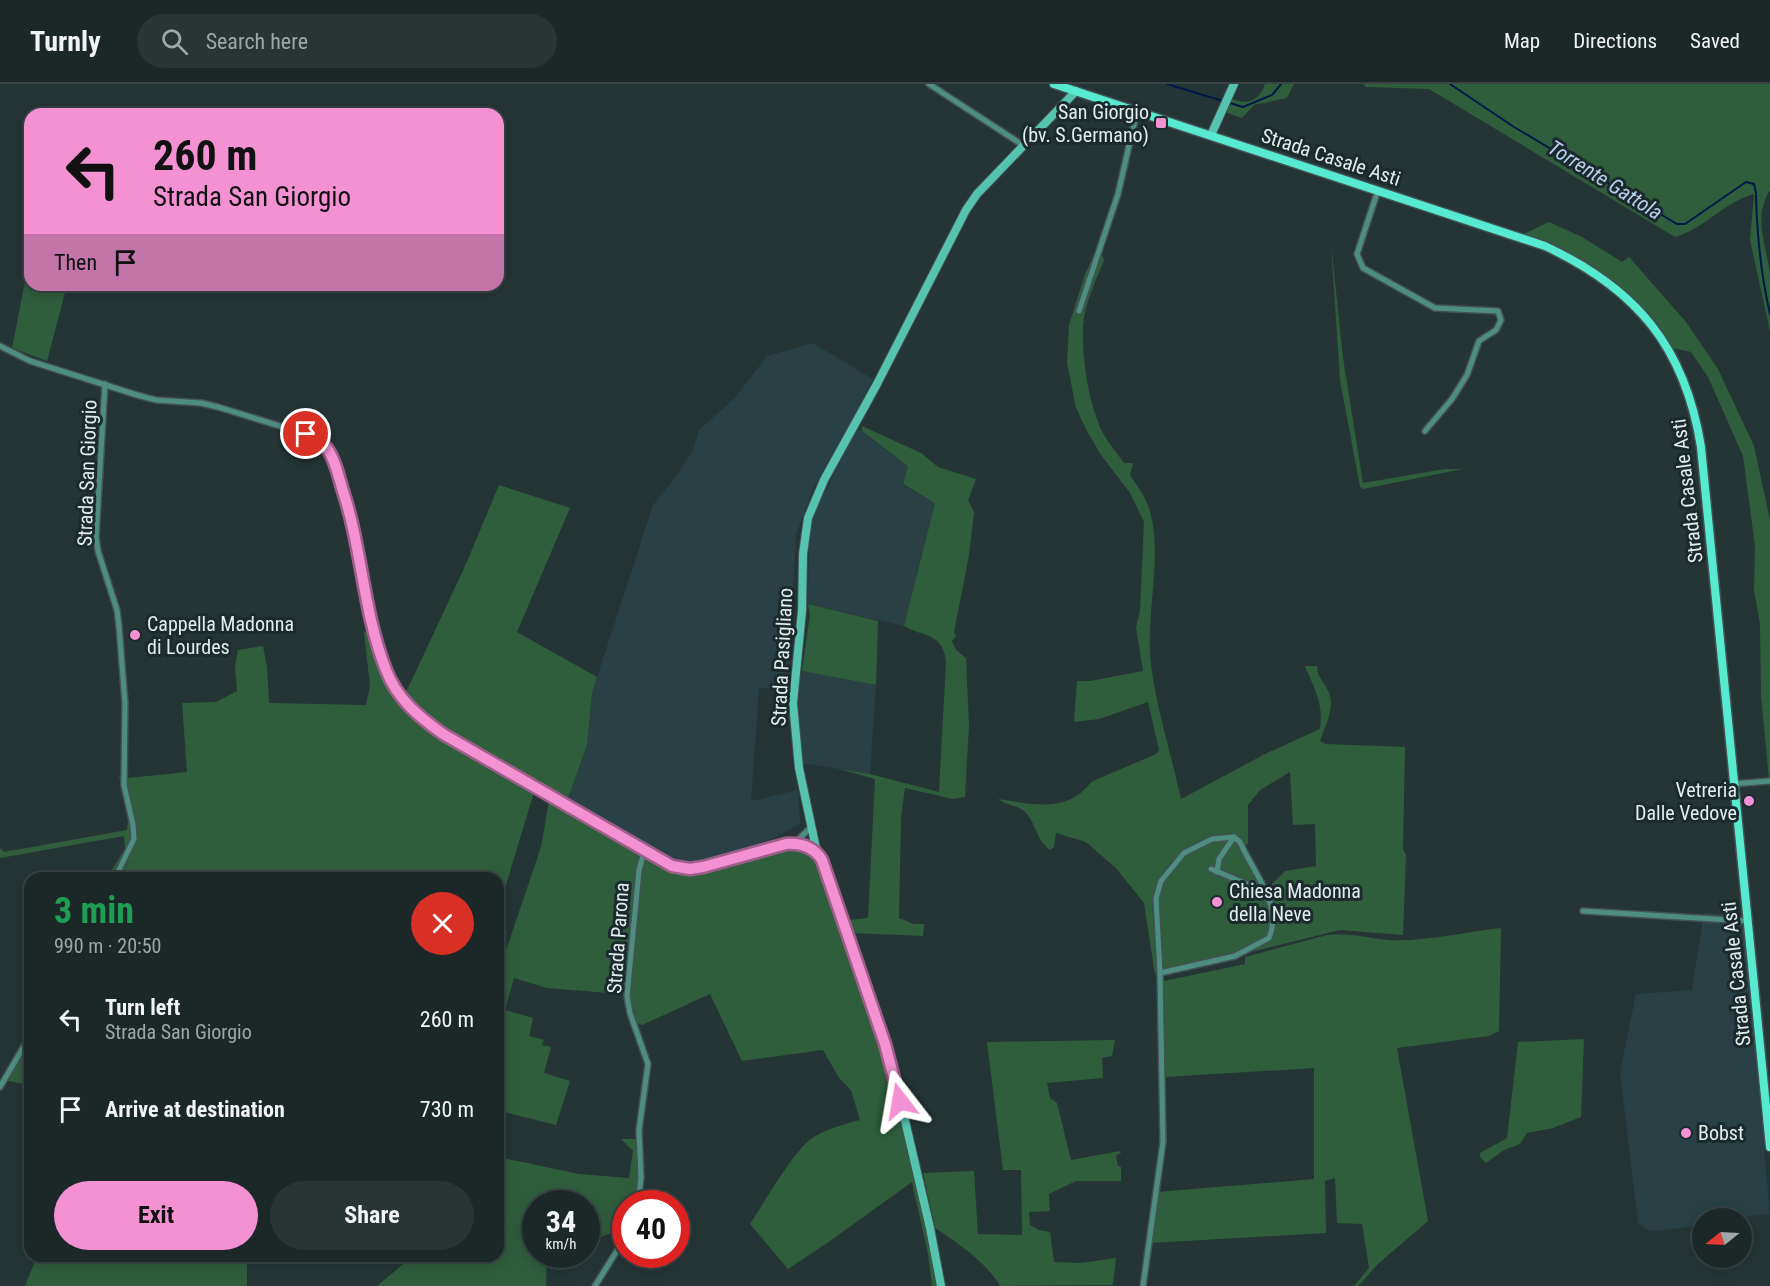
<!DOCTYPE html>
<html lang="en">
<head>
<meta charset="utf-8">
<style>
	:root { --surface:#1c2828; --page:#293434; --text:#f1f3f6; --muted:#a0a6a8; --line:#3a4445; --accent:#f491d3 }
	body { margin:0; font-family:"Roboto Condensed",sans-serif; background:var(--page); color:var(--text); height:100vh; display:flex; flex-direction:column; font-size:22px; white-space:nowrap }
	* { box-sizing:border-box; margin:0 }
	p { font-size:20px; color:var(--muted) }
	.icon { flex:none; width:33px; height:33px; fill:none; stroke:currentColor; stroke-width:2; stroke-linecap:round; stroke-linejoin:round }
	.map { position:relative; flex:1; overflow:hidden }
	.details { position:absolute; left:24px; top:788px; width:480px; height:390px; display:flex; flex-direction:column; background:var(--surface); border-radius:18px; box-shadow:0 3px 15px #0003,0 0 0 2px var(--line) }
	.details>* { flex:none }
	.banner { position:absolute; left:24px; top:24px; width:480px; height:183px; border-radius:18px; box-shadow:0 3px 15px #0003,0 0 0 2px var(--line); background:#f491d3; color:#111; overflow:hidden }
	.needle { width:39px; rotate:252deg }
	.buttons { position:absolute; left:1692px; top:1124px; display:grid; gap:12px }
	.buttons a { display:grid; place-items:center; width:60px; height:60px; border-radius:50%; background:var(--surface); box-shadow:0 3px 15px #0003,0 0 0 2px var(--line); font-size:30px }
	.speed { position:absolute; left:522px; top:1106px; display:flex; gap:12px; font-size:30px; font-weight:700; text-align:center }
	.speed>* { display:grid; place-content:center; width:78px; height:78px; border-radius:50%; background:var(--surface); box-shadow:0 3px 15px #0003,0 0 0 2px var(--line); line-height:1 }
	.speed small { font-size:15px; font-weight:400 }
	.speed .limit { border:9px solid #d22; background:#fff; color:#111 }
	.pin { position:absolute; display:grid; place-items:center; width:51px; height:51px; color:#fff; margin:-26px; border:3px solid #fff; border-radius:50%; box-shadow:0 2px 6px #0007 }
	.me { position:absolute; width:66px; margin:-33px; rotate:346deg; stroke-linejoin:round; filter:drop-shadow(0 0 4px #0008) }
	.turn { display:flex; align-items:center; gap:21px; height:126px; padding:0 30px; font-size:27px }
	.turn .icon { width:78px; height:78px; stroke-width:2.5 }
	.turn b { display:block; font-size:42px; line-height:51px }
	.then { display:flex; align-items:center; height:57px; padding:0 30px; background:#0003; gap:12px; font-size:22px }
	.round { display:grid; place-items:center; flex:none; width:63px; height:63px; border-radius:32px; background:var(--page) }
	.headline { display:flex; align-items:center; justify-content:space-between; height:102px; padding:0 30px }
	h1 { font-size:36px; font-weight:700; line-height:45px; color:#1e9e55 }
	.primary-button { display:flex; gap:12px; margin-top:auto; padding:12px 30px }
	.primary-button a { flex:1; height:69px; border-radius:36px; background:var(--accent); color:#111; font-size:24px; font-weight:700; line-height:69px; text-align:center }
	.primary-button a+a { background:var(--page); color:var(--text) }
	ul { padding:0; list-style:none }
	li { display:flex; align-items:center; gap:18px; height:90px; padding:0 30px }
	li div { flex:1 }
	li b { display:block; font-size:22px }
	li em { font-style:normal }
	header { display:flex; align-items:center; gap:36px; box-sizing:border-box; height:84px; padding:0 30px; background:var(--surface); border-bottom:2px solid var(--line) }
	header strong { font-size:28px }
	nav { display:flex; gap:33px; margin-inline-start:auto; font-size:21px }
	.search { width:420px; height:54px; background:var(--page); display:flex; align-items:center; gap:15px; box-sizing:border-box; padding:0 21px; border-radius:33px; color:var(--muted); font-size:22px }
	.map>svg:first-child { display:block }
</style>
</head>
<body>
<header>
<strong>Turnly</strong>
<div class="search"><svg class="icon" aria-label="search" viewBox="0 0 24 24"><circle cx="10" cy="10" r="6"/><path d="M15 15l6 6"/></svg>Search here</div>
<nav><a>Map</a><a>Directions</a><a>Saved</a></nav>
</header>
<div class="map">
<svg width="1770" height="1202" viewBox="0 0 1770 1202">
	<rect width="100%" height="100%" fill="#253536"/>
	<g fill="#294144">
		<polygon points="813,259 873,295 851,338 813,404 796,451 789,606 759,604 751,717 798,706 800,740 764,759 728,771 690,778 673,777 566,720 587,661 592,609 653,421 677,391 693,366 699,346 735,314 767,272"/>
		<polygon points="857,344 908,382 903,401 935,419 904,542 808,520 809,452 815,428"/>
		<polygon points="802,587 876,601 870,690 802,679 796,618"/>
		<polygon points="1704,829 1743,832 1770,1130 1732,1134 1702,1134 1702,1141 1659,1147 1648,1146 1638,1139 1620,988 1636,910 1692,906"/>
	</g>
	<g fill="#2f5e3d">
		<path d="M 1265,0 L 1294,0 L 1287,14 L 1254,21 L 1242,34 L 1225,28 L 1233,15 C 1249,22 1260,15 1265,0 Z"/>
		<path d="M 1363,0 L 1770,0 L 1770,106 C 1752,135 1767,161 1770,192 C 1770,210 1770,229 1770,248 L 1750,155 L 1754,110 C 1724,118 1704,145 1675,153 L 1429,5 L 1366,3 Z"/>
		<polygon points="1549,138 1582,153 1622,178 1629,173 1686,238 1718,285 1754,362 1770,436 1770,706 1761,611 1760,540 1754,506 1755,462 1743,372 1708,293 1691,268 1667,263 1653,242 1594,188 1519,152"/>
		<polygon points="1331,160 1343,274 1363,399 1445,385 1463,385 1363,405 1360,403 1340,296"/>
		<path d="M 1096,167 L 1102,171 L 1104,176 C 1096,197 1084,220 1083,243 C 1082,272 1087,308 1097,335 C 1102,352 1114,365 1124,379 L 1133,379 L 1130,391 C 1137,402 1146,413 1150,427 C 1163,475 1145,531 1151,581 C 1157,626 1171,670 1181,715 L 1267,669 L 1320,645 C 1324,620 1314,604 1305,582 L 1317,582 C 1317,594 1325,598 1329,609 C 1335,625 1325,641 1320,657 L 1326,660 L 1405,663 L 1403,765 L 1406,771 L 1403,851 L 1340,846 L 1246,869 C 1283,852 1279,841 1267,805 L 1285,787 L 1316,782 L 1315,740 L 1293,741 L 1290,688 L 1260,706 L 1248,721 L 1248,760 L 1244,761 L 1242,755 L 1233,749 C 1226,751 1218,751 1210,753 C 1185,760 1157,786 1153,814 C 1151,834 1157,863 1158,883 L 1155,891 L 1144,819 L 1116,784 L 1086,758 L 1056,749 L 1054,763 L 1050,766 C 1036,755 1037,743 1027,730 C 1020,721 1007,722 998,715 C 1030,720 1068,730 1091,698 L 1156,670 L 1159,666 L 1148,618 L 1099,635 L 1074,638 L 1077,597 L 1090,597 L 1143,587 L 1136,543 L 1140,527 L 1144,438 L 1130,409 L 1101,371 L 1087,347 L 1076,324 L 1067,279 L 1069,241 L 1085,190 Z"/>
		<polygon points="30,173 30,201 67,201 47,277 12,264"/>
		<path d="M 862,342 L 921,369 L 938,383 L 976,395 L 968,416 L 974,428 L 969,471 L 954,548 L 956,552 L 952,557 L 956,566 L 966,574 L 969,641 L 965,713 L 953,715 L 905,704 L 901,733 L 899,834 L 914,840 L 924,840 L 923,852 L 853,849 L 848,836 L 868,834 L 875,695 L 839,685 L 870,690 L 939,708 L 946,577 C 942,548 925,554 904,542 L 935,419 L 903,400 L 908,382 L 862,347 Z"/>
		<polygon points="499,401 570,424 517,548 597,593 592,609 587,661 566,720 444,649 419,632 403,615 466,480"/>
		<polygon points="808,520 878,537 876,601 802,587 810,530"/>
		<path d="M 364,548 L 372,549 C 383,590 394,616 428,644 L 534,708 L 502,814 L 498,814 L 498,794 L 107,793 L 125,765 L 124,752 L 0,774 L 0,764 L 4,768 L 127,746 L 128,735 L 119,691 L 128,694 L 187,688 L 182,619 L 216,618 L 237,607 L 235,582 L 238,566 L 263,562 L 267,583 L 269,619 L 366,621 L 370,602 Z"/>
		<path d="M 549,717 C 583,735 656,790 691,788 C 725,785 755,766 788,762 C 800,761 809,767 818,773 L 882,961 L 927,1144 L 938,1202 L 932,1202 L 928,1170 L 912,1098 L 830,1157 L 788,1185 L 750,1140 C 764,1119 793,1068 811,1055 C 825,1045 845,1040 860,1036 L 851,1006 L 839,994 L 823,966 L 742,977 L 710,910 L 642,941 L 637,939 L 629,907 L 621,910 L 547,904 L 514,894 L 505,926 L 533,934 L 529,952 L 544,956 L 542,961 L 551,963 L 544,989 L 570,997 L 556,1041 L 500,1027 L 498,1036 L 498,890 L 541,763 Z"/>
		<path d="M 1231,754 L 1238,759 C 1242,767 1245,776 1250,784 C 1257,798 1267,810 1270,826 C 1271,834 1271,846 1266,853 C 1254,869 1185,882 1164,884 C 1162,864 1156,834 1159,813 C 1164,780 1199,756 1231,754 Z"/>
		<path d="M 1501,844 L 1499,947 L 1489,952 L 1397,964 L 1428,1137 L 1379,1179 L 1358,1202 L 1354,1202 L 1369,1184 L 1362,1140 L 1337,1139 L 1335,1094 L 1325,1097 L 1326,1149 L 1151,1159 L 1157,1108 L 1314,1095 L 1314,984 L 1165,993 L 1164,897 L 1245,880 L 1245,873 L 1327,851 C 1349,848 1367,854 1388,856 C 1425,858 1464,848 1501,844 Z"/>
		<polygon points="30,953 30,1001 8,997"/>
		<polygon points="1584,955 1581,1033 1553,1044 1527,1049 1520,1060 1504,1066 1486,1079 1480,1073 1480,1069 1507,1054 1518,958"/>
		<path d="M 1115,956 L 1112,972 L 1102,974 L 1103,994 L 1047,999 L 1050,1014 L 1057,1019 L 1071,1076 L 1120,1067 L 1121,1069 L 1116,1071 L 1118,1082 L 1121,1083 L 1121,1097 L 1076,1097 L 1049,1110 L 1050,1127 L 1029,1128 L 1030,1141 L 1039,1146 L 1050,1148 L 1054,1178 L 1081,1179 L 1116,1174 L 1113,1201 L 1000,1202 C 986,1178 958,1159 935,1144 L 923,1089 L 974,1087 L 978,1150 L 1022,1151 L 1021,1086 L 1003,1086 L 987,958 Z"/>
		<polygon points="621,1055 639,1055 638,1119 626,1119 625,1144 587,1158 586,1119 536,1119 536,1170 554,1170 547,1173 546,1202 377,1202 413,1172 498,1172 498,1073 579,1090 629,1094 633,1067"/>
		<polygon points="37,1172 247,1172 247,1202 25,1202"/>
	</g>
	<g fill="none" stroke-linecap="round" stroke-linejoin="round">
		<g stroke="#001848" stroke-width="2">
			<polyline points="1167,0 1243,23 1272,11 1281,0"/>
			<polyline points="1450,0 1514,43 1677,140 1685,140 1746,98 1754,100 1756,109"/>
			<path d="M 1756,111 C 1757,151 1761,191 1770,230"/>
		</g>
		<g stroke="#435253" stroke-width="8">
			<g id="street">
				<polyline points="929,0 1024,62"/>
				<polyline points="1378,106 1357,170 1363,184 1435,224 1498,227 1501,236 1496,246 1479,257 1467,291 1452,315 1425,347"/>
				<polyline points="1079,227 1118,110 1137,27"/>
				<path d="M 0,262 L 30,277 L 137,311 L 156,316 L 201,319 L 218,323 L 319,354 C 333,367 338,390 344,408 C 364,469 366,564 402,615 C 413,630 428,640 443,650 L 672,782 L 690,785 L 703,783 L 786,760 L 807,763 L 817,769"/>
				<polyline points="105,300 96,453 98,467 117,526 119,542 125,619 124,701 133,741 134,755 115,794"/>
				<polyline points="1733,700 1770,697"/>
				<polyline points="795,759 811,743"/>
				<polyline points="1211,785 1247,800 1270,817"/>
				<polyline points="1217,788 1219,775 1234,753"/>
				<polyline points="1583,827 1747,837"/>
				<polyline points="0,1003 30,952"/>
				<polyline points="638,1119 641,1094 639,1046 648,980 630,929 627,912 639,786 644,768"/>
				<polyline points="595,1202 626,1152"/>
				<path d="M 1143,1202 L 1163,1058 L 1160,889 L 1156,814 L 1161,797 L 1184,769 L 1212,755 L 1234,753 L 1240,758 C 1253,789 1283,820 1269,854 L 1235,872 L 1160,889"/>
			</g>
		</g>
		<g stroke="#435253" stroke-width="10">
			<g id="secondary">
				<polyline points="1211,51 1234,0"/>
				<polyline points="941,1202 930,1144 896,998 822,776 817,769 799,684 793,619 802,527 803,470 808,434 824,396 877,300 966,126 977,110 1076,7"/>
			</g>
		</g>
		<g stroke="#435253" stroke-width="11">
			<path id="primary" d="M 1054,0 L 1545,162 C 1637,205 1685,263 1701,363 L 1770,1063"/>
		</g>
		<use href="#street" stroke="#4e8e81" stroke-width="5"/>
		<use href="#secondary" stroke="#55c3ae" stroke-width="8"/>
		<use href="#primary" stroke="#56ebd0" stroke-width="8"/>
	</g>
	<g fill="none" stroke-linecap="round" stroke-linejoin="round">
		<g stroke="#9f5e89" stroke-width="15">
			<path id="route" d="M 306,350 C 312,351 318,353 322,358 C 333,369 338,389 342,404 C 362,463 363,528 386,586 C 397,615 419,633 443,650 L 672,782 L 690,785 L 703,783 L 786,760 C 801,759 814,763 822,776 L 885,960 L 900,1017"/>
		</g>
		<use href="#route" stroke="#f491d3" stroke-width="10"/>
	</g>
	<g fill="#f491d3" stroke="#1b2a2c" stroke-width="2">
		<rect x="1155" y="33" width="12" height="12" rx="3"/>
		<circle cx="135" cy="551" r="6"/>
		<circle cx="1749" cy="717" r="6"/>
		<circle cx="1217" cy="818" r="6"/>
		<circle cx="1686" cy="1049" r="6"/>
	</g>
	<g text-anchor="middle" stroke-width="6" stroke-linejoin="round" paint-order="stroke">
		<g font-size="20" fill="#e3edee" stroke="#1b2a2c" text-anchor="start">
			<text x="1149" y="35" text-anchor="end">San Giorgio<tspan x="1149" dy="23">(bv. S.Germano)</tspan></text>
			<text x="147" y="547">Cappella Madonna<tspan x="147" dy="23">di Lourdes</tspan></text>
			<text x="1737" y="713" text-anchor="end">Vetreria<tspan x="1737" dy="23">Dalle Vedove</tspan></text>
			<text x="1229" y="814">Chiesa Madonna<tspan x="1229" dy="23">della Neve</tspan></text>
			<text x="1698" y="1056">Bobst</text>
		</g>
		<g font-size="20" fill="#e3edee" stroke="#1b2a2c">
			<text transform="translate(1331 73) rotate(18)" y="7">Strada Casale Asti</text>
			<text transform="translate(87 389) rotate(-88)" y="7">Strada San Giorgio</text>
			<text transform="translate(1687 407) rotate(-97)" y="7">Strada Casale Asti</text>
			<text transform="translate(782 573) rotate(-87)" y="7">Strada Pasigliano</text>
			<text transform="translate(618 854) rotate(-86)" y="7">Strada Parona</text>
			<text transform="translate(1736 890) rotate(-96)" y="7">Strada Casale Asti</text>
		</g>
		<g font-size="21" font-style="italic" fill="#bbcfef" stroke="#1b2a2c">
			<text transform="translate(1605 96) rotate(32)" y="7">Torrente Gattola</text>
		</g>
	</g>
</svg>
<div class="buttons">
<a><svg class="needle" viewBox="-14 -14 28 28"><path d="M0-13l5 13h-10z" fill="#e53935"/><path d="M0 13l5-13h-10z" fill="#a0a6a8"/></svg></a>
</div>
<div class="speed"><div>34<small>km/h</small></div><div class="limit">40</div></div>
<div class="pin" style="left:306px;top:350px;background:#d93025"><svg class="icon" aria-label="arrive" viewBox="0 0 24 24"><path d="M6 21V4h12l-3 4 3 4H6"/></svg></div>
<svg class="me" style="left:900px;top:1017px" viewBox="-20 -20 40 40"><path d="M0-17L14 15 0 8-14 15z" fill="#f491d3" stroke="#fff" stroke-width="4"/></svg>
<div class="banner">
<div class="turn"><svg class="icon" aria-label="left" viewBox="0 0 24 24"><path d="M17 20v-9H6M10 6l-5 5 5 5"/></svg><div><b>260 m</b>Strada San Giorgio</div></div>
<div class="then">Then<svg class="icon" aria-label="arrive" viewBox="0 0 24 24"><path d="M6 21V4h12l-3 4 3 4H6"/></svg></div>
</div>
<section class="details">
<div class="headline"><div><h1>3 min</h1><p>990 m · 20:50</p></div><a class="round" style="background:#d93025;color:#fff"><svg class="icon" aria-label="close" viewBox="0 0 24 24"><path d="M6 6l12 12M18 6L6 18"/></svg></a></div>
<ul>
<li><svg class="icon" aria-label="left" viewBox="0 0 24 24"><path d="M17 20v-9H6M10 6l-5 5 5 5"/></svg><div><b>Turn left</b><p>Strada San Giorgio</p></div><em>260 m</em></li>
<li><svg class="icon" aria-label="arrive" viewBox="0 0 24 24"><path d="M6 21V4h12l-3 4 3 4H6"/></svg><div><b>Arrive at destination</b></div><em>730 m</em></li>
</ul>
<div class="primary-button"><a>Exit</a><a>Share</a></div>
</section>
</div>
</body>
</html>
